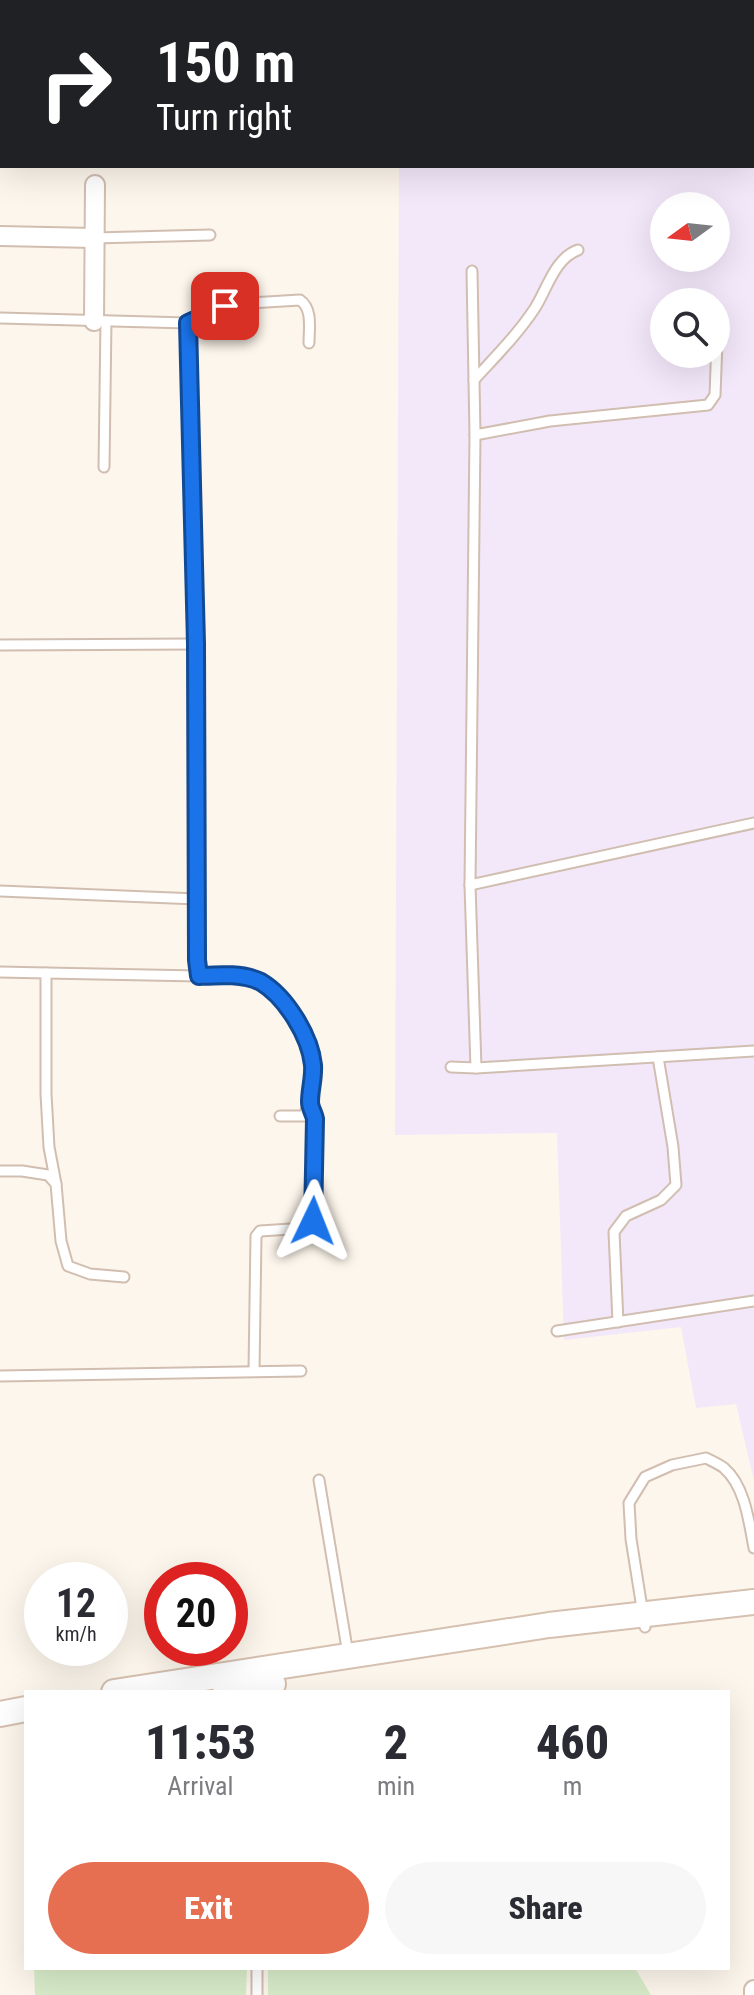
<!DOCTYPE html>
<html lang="en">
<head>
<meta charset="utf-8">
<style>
	:root { --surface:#fff; --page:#f7f7f7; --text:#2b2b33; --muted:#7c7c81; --accent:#e76f51 }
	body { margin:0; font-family:"Roboto Condensed",sans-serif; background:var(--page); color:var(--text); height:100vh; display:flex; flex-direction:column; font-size:30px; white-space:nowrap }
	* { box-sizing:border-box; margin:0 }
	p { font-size:26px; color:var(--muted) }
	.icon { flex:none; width:44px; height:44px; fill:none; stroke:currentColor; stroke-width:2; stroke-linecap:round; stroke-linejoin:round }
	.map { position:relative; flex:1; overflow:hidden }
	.side { position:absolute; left:24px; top:1690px; width:706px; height:280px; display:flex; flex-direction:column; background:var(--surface); border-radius:0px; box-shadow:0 8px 32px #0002 }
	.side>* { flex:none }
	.guide { position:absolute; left:0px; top:0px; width:754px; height:168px; box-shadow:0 8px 32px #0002; background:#202124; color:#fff; overflow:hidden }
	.needle { width:52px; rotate:255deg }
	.tools { position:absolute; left:650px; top:192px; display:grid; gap:16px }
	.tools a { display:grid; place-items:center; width:80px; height:80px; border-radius:50%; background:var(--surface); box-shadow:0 8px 32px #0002; font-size:40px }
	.speed { position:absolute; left:24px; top:1562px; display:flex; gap:16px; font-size:40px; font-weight:700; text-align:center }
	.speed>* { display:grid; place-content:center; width:104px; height:104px; border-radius:50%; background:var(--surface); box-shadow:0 8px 32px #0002; line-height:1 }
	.speed small { font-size:20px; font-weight:400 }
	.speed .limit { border:12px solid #d22; background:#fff; color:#111 }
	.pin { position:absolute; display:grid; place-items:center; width:68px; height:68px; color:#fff; margin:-34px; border-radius:16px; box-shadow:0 4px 12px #0006 }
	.me { position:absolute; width:88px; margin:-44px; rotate:2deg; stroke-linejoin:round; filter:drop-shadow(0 0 6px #0008) }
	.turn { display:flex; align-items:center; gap:28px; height:168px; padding:0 24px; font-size:36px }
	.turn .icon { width:104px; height:104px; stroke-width:2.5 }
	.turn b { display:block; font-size:56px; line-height:68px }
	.eta { display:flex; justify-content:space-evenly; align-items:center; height:136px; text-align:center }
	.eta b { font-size:48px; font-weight:800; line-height:56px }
	.button { display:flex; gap:16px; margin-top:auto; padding:16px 24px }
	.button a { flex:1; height:92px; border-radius:48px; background:var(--accent); color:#fff; font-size:32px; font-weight:800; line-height:92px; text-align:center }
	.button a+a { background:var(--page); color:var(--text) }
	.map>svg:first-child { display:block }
</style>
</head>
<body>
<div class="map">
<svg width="754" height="1995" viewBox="0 0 754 1995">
	<rect width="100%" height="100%" fill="#fdf6ec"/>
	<path fill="#f3e8fa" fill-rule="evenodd" d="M 752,134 L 754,134 L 754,1481 L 736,1404 L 696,1408 L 681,1327 L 564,1340 L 557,1133 L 395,1135 L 399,166 L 752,166 ZM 664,206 L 716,206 L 716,258 L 664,258 ZM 664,302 L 716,302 L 716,354 L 664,354 Z"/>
	<g fill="#d8ecc9">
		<polygon points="34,1968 247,1968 246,1995 35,1995"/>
		<polygon points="268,1968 635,1968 651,1995 268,1995"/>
	</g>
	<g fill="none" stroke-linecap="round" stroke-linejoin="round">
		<g stroke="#d1beb0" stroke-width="13">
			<g id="service">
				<polyline points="108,0 108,2"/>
				<polyline points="455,0 455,2"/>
				<polyline points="94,238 210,235"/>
				<polyline points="472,271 475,435 470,885 476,1068"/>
				<path d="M 0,318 L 188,323 L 234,304 L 300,300 C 313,309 309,329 309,343"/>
				<path d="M 188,323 L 196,644 L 197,960 L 199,976 C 219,975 244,972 261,983 C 305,1010 324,1070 304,1116 L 280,1116"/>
				<path d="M 474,380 C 495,357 518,334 535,308 C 547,289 555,258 578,250"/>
				<polyline points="475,435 550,421 708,405 715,395 717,341"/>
				<polyline points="104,467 106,321"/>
				<polyline points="0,645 196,644"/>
				<polyline points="470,885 754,823"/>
				<polyline points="0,891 197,899"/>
				<polyline points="0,972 46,973 46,1094 49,1147 56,1184"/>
				<polyline points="46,973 199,976"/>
				<polyline points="451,1067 476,1068 754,1051"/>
				<polyline points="0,1171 22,1171 48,1175 56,1184 61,1241 68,1266 90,1274 124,1277"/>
				<polyline points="618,1322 614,1232 626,1216 661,1200 676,1185 673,1147 658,1057"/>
				<polyline points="557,1331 754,1301"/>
				<polyline points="254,1371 256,1236 260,1231 306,1228 313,1221 315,1119 314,1113 309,1105"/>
				<polyline points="0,1376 301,1371"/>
				<polyline points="319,1480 348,1654"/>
				<path d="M 645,1627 L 631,1539 L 629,1503 L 645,1477 L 672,1465 L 706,1458 C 712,1461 719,1464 724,1468 C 745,1486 749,1522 754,1548"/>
				<polyline points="257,1995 257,1968"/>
			</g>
		</g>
		<g stroke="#d1beb0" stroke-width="22">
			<g id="minor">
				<polyline points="0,236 94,238"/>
				<polyline points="94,321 95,185"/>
				<polyline points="754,1995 754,1990"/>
			</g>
		</g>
		<g stroke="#d1beb0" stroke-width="26">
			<g id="tertiary">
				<polyline points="752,100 754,100"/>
				<polyline points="0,101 2,101"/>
			</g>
		</g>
		<g stroke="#d6c0b0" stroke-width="28">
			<g id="secondary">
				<polyline points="114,1692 549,1625 754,1602"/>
				<polyline points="225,1692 273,1684"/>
				<polyline points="0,1714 26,1709"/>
			</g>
		</g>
		<use href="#service" stroke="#fff" stroke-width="9"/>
		<use href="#minor" stroke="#fff" stroke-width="18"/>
		<use href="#tertiary" stroke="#fff" stroke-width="22"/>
		<use href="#secondary" stroke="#fff" stroke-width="24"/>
	</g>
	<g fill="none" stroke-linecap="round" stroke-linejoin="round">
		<g stroke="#114b97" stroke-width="20">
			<path id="route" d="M 225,306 L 188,323 L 196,644 L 197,960 L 199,976 C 218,975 243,973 261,982 C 286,997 310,1036 313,1065 C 314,1077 310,1090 310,1102 C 310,1108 314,1113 315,1119 L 313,1221"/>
		</g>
		<use href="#route" stroke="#1a73e8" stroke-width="14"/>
	</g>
</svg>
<div class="tools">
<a><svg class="needle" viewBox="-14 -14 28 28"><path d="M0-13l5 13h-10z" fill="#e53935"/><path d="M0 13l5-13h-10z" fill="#7c7c81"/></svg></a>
<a><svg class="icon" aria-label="search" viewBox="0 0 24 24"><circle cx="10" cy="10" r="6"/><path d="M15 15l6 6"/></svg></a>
</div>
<div class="speed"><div>12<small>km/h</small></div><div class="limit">20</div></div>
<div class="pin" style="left:225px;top:306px;background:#d93025"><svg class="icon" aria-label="arrive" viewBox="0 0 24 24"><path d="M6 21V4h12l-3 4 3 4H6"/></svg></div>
<svg class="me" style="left:313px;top:1221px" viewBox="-20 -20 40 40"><path d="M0-17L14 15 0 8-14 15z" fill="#1a73e8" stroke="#fff" stroke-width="4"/></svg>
<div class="guide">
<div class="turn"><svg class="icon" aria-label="right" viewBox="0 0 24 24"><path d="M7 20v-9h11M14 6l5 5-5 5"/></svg><div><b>150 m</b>Turn right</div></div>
</div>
<section class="side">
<div class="eta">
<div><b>11:53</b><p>Arrival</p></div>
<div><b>2</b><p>min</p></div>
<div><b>460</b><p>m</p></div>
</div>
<div class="button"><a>Exit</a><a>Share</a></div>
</section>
</div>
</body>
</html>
